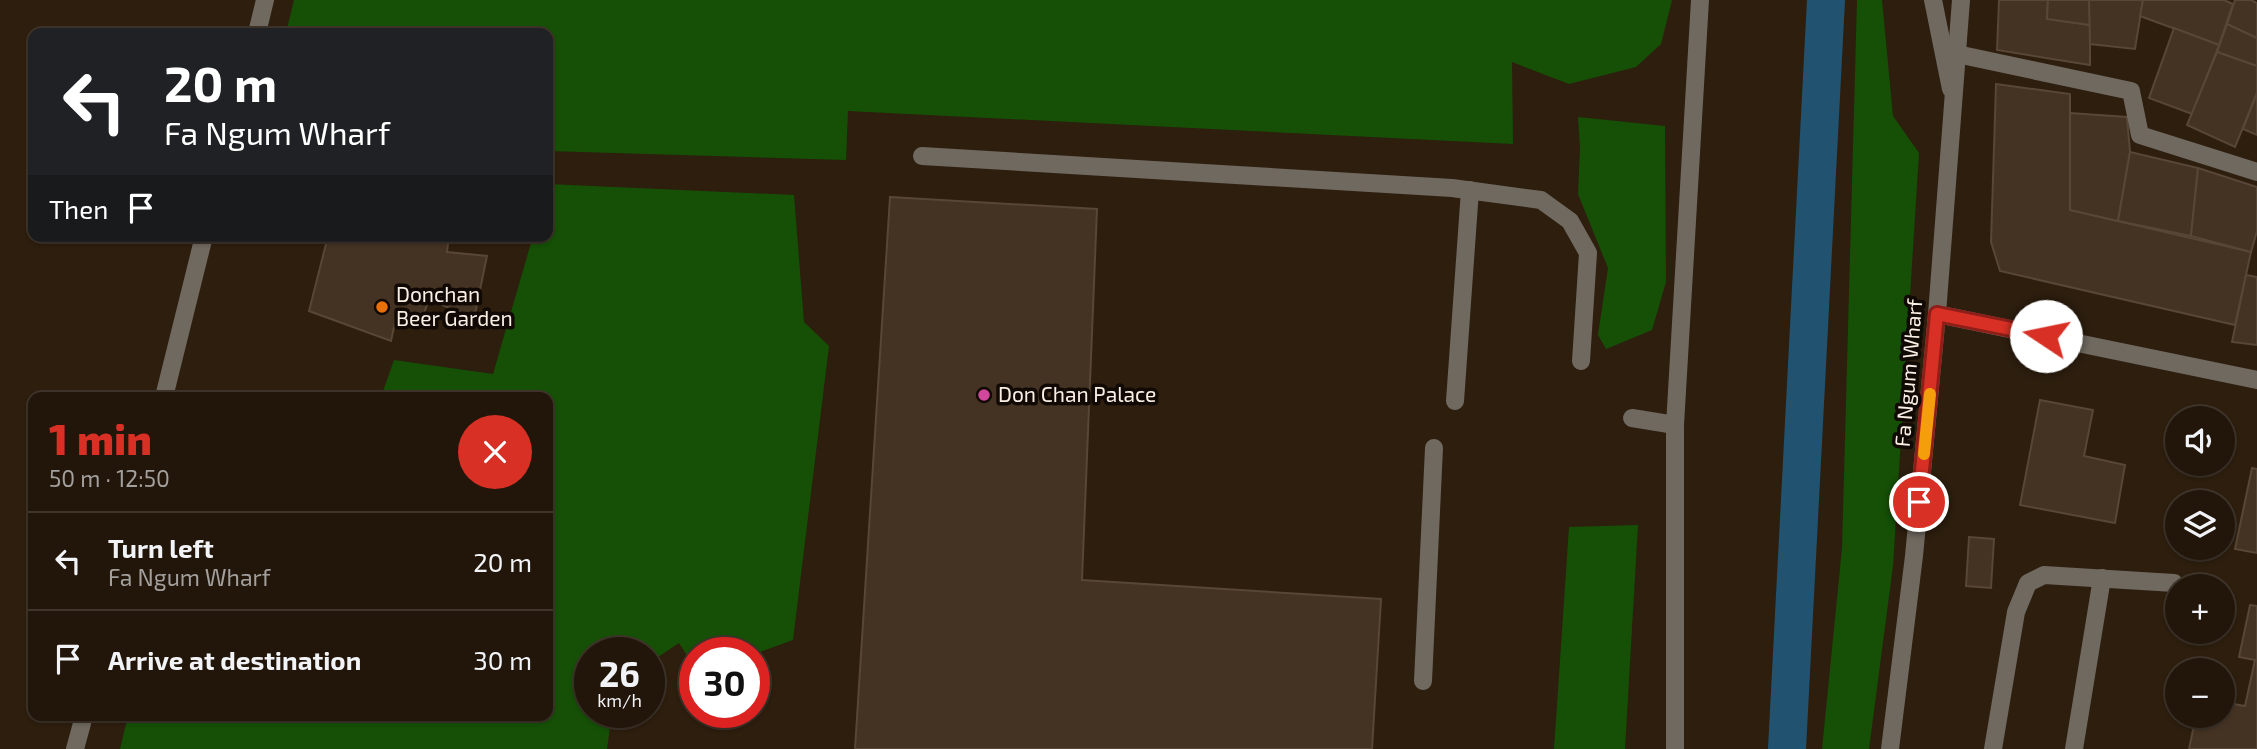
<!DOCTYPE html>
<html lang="en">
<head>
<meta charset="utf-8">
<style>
	:root { --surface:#22160a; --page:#2a1f13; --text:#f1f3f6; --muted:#a29f9c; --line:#3f352b; --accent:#d93025 }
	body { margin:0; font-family:"Exo 2",sans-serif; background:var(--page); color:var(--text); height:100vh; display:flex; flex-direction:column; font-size:26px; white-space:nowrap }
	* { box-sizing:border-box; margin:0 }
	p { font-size:23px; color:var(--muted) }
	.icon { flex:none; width:38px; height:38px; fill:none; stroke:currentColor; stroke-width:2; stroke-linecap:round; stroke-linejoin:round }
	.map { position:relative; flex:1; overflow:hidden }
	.panel { position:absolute; left:28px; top:392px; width:525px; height:329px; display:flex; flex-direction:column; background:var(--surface); border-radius:14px; box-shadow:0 2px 5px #0004,0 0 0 2px var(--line) }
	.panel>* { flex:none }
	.top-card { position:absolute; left:28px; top:28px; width:525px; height:214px; border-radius:14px; box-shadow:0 2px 5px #0004,0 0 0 2px var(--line); background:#202124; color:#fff; overflow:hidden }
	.tools { position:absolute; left:2165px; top:406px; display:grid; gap:14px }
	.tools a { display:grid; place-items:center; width:70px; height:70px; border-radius:50%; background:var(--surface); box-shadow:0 2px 5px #0004,0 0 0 2px var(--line); font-size:35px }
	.speed { position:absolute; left:574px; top:637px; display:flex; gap:14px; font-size:35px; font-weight:700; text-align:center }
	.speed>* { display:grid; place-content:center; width:91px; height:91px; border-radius:50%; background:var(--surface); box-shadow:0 2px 5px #0004,0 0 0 2px var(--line); line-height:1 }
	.speed small { font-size:18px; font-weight:400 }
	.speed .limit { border:10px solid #d22; background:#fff; color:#111 }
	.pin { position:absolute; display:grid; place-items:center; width:60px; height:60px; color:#fff; margin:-30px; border:4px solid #fff; border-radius:50%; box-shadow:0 2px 7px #0007 }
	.me { position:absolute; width:77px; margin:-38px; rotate:281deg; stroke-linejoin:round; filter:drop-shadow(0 0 5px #0008) }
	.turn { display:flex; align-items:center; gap:24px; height:147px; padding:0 21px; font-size:32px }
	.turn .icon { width:91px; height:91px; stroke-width:2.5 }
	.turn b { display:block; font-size:49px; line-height:60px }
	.then { display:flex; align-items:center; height:66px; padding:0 21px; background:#0003; gap:14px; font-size:26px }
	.round { display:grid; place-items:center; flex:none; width:74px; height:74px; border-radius:37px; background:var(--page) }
	.headline { display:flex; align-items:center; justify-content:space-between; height:119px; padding:0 21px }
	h1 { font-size:42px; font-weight:800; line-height:52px; color:var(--accent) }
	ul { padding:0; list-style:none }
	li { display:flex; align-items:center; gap:21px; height:98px; padding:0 21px; border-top:2px solid var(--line) }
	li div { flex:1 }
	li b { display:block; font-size:26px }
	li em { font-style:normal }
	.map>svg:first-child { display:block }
</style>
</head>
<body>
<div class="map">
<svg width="2257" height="749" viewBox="0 0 2257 749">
	<rect width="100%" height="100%" fill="#2d1e0e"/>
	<g fill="#155006">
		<polygon points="294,0 1672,0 1661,44 1636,67 1569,84 1512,62 1513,144 848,111 846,160 548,151 548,33 286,33"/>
		<polygon points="1857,0 1882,0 1893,116 1919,153 1893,566 1869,749 1822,749 1842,548"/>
		<polygon points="1578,117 1665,126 1666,282 1652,330 1606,349 1598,335 1608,268 1578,194 1580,148"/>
		<polygon points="548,184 794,195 804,322 829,346 793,640 754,654 695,653 695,668 679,643 649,663 649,653 590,653 590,712 612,712 607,749 120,749 128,716 548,716 548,397 381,397 394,360 493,374 533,236 548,236"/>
		<polygon points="1638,525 1625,749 1554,749 1569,527"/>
	</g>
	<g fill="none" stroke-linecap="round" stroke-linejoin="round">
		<polyline stroke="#215370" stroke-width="38" points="1787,749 1826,0"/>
	</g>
	<g fill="#443323" stroke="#584636" stroke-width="2">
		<polygon points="1999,0 2048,0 2047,19 2090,25 2090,65 1997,50"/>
		<polygon points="2048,0 2089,0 2090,25 2047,19"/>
		<polygon points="2089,0 2143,0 2135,49 2090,44"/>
		<polygon points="2143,0 2224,0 2233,4 2219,45 2140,16"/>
		<polygon points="2235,0 2251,0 2257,3 2257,38 2227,24"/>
		<polygon points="2227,24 2257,38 2257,66 2217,52"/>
		<polygon points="2174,28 2219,45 2192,114 2149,98"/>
		<polygon points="2217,52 2257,66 2257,93 2235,147 2187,125"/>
		<polygon points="1996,84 2070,94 2070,210 2251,252 2235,325 2000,271 1991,242"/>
		<polygon points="2257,93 2257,135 2243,129"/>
		<polygon points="2070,113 2127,117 2130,152 2118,221 2070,210"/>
		<polygon points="2130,152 2198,168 2191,236 2118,221"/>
		<polygon points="2198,168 2257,187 2257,231 2251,252 2191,236"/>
		<polygon points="890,197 1097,209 1082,580 1381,599 1372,749 855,749"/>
		<polygon points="328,236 449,236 447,252 487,256 474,319 429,299 420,325 396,318 391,341 309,311"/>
		<polygon points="2246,275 2257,277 2257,345 2232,342"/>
		<polygon points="2040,400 2093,410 2084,456 2125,465 2115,523 2020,505"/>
		<polygon points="2252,468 2257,469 2257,553 2235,549"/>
		<polygon points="1969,537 1994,539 1991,588 1966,586"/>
		<polygon points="2250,605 2257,606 2257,749 2189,749 2196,716 2222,716 2222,702 2245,706 2255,660 2239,657"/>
	</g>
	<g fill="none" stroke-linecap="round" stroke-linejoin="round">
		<g stroke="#6f6960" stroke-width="18">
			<polyline points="922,156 1452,188 1541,200 1570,221 1588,253 1581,361"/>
			<polyline points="1455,401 1470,190"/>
			<polyline points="1632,418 1675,425"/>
			<polyline points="1423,681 1434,448"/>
			<polyline points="1993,749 2016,612 2028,583 2044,575 2174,583"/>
			<polyline points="2074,749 2102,578"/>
		</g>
		<g stroke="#6f6960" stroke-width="18">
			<polyline points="1933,0 1951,89"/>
			<polyline points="1957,54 2131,91 2140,135 2257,172"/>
			<polyline points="1937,314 2257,380"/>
			<polyline points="1675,749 1675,425 1700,0"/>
		</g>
		<g stroke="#6f6960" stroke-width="18">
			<polyline points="257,33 265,0"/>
			<polyline points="164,397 204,236"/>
			<polyline points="75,749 84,716"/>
			<polyline points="1890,749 1914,556 1937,314 1961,0"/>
		</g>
	</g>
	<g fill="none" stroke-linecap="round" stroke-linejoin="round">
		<g stroke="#8d1f18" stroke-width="18">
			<polyline id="route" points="1919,502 1937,314 2046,336"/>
		</g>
		<use href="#route" stroke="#d93025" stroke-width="12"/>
		<polyline stroke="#f59e0b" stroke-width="12" points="1924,454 1930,394"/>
	</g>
	<circle fill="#e8710a" stroke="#100904" stroke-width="2.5" cx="382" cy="307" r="7"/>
	<circle fill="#d1479c" stroke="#100904" stroke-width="2.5" cx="984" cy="395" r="7"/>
	<g text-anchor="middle" stroke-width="7" stroke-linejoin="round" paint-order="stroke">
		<g font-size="21" fill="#faefe5" stroke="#100904" text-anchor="start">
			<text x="396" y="302">Donchan<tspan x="396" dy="24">Beer Garden</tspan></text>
			<text x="998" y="402">Don Chan Palace</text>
		</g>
		<g font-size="21" fill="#faefe5" stroke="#100904">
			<text transform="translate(1909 373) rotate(-85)" y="7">Fa Ngum Wharf</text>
		</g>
	</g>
</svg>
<div class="tools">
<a><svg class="icon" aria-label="sound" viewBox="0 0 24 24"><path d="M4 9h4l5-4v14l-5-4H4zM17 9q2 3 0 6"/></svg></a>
<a><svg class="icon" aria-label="layers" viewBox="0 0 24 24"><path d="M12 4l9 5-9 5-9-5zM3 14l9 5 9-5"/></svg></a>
<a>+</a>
<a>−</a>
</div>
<div class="speed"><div>26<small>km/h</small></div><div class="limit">30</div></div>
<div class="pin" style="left:1919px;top:502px;background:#d93025"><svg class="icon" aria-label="arrive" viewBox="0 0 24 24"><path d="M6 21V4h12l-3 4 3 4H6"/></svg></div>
<svg class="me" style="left:2046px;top:336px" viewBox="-20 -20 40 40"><circle r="19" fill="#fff"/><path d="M0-13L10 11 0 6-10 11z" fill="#d93025"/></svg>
<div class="top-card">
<div class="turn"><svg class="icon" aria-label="left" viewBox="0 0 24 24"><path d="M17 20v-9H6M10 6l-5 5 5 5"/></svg><div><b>20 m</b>Fa Ngum Wharf</div></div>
<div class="then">Then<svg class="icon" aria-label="arrive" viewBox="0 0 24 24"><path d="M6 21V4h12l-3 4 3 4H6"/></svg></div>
</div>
<section class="panel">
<div class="headline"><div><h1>1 min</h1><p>50 m · 12:50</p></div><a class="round" style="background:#d93025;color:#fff"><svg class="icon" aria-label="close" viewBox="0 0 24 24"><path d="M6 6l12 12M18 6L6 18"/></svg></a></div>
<ul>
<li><svg class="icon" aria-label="left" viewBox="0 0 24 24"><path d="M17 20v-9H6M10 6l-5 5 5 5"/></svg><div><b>Turn left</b><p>Fa Ngum Wharf</p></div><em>20 m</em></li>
<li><svg class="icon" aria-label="arrive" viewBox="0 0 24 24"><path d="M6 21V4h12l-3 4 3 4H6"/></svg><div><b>Arrive at destination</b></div><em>30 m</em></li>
</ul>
</section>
</div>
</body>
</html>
